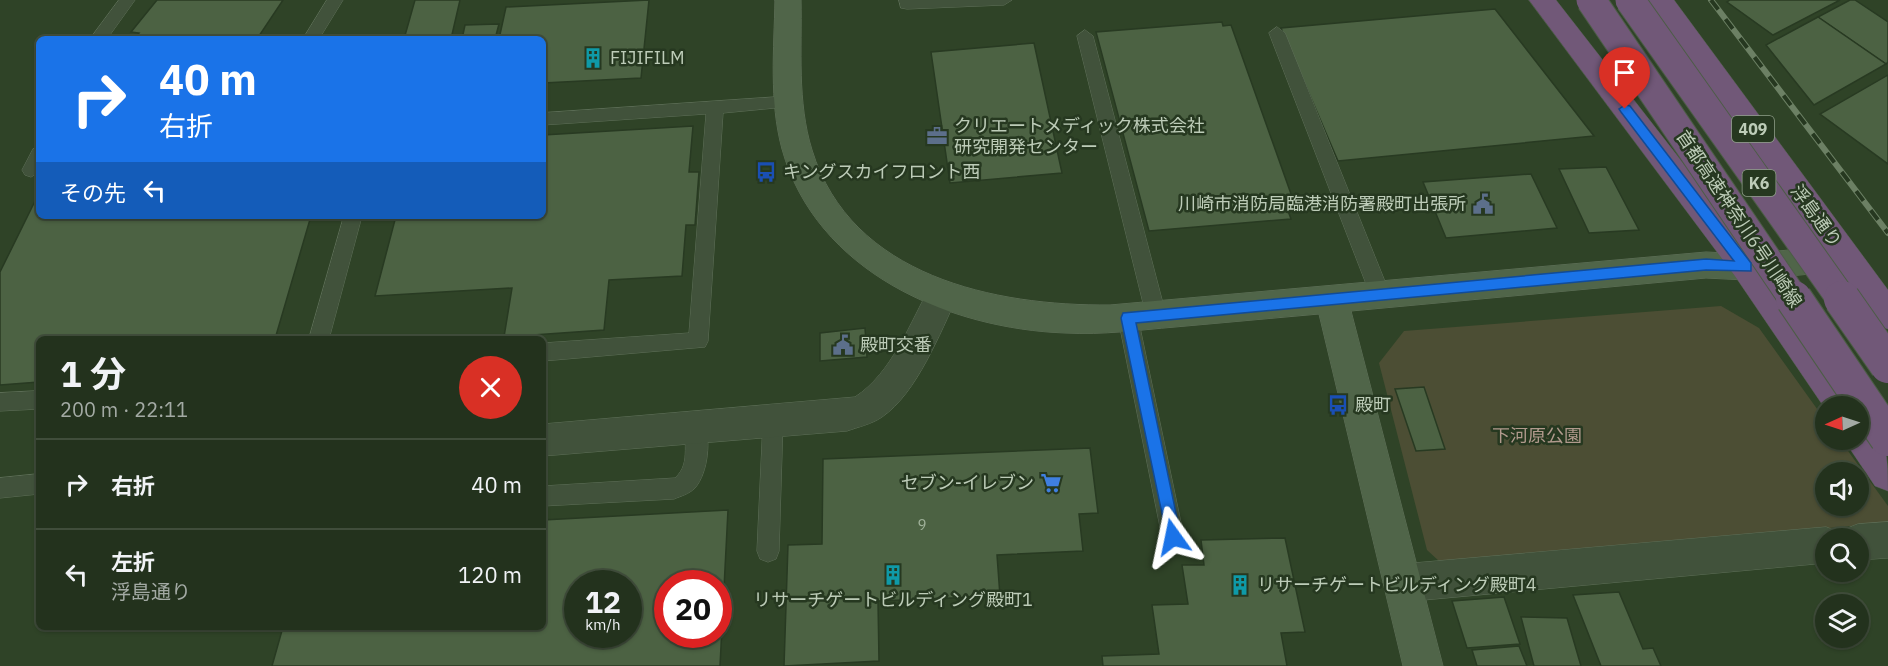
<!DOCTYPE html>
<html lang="ja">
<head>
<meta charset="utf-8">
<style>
	:root { --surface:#23321d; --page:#2b3a26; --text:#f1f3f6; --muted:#a3aaa4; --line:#404d3b }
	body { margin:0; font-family:"IBM Plex Sans","Noto Sans JP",sans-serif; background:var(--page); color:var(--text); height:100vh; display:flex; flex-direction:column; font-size:22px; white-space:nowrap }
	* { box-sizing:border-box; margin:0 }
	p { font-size:20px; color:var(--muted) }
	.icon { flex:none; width:33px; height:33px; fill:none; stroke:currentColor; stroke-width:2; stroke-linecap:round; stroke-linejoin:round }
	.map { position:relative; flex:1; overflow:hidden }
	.side { position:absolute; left:36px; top:336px; width:510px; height:294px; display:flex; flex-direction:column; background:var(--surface); border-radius:9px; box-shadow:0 2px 4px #0004,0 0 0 2px var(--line) }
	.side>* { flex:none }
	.hud { position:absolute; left:36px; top:36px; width:510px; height:183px; border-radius:9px; box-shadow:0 2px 4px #0004,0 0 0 2px var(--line); background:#1a73e8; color:#fff; overflow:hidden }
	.needle { width:39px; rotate:267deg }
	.buttons { position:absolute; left:1815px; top:396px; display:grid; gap:12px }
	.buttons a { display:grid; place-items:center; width:54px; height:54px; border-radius:50%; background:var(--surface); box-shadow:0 2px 4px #0004,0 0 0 2px var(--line); font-size:30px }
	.speed { position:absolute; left:564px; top:570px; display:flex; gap:12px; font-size:30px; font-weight:700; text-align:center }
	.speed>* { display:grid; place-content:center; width:78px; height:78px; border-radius:50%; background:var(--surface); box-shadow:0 2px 4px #0004,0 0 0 2px var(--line); line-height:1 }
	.speed small { font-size:15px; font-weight:400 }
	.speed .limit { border:9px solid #d22; background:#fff; color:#111 }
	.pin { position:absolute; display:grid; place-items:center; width:51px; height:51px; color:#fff; margin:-62px -26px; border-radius:50% 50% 50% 0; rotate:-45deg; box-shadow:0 0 6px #0007 }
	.pin .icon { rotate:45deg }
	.me { position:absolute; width:66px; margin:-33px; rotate:348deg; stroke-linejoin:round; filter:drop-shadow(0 0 4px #0008) }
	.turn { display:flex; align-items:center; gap:21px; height:126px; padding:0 24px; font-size:27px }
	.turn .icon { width:78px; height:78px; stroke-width:2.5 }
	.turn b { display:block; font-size:42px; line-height:51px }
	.then { display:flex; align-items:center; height:57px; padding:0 24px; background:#0003; gap:12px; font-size:22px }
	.round { display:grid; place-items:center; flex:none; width:63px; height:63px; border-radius:32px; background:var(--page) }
	.head { display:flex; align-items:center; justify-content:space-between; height:102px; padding:0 24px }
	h1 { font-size:36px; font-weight:700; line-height:45px }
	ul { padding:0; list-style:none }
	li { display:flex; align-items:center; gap:18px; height:90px; padding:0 24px; border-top:2px solid var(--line) }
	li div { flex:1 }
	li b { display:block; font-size:22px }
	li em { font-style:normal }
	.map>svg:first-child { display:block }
</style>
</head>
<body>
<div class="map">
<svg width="1888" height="666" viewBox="0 0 1888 666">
	<rect width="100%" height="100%" fill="#2f4327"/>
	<path fill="#4c4e34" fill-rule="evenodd" d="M 1721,306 L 1759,328 L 1825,420 L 1826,440 L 1840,440 L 1888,506 L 1888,523 L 1439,561 L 1427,550 L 1379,363 L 1404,331 ZM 1826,472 L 1858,472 L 1858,506 L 1826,506 Z"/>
	<g fill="#4c6243" stroke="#283a22" stroke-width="1.5" fill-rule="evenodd">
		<polygon points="157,0 283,0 257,39 134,39 139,33 131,32"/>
		<polygon points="415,0 460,0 451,39 404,39"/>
		<polygon points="649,0 641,78 543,83 543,39 499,39 506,7"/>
		<polygon points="1730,0 1840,0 1773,35 1727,2"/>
		<polygon points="1850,0 1855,0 1888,22 1888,62 1886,64 1818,17"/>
		<polygon points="1495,9 1594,136 1338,161 1281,28"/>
		<polygon points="1818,17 1886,64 1814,105 1766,45"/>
		<polygon points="1222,22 1223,26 1231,25 1296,208 1287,208 1291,219 1149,231 1096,32"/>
		<polygon points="499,24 495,39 462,39 465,25"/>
		<polygon points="1034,43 1062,173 950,183 931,52"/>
		<polygon points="1888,75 1888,164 1820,114"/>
		<polygon points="693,126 689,172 699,172 695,225 686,225 682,276 609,280 604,330 504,337 512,288 375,296 396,216 543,216 543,135"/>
		<polygon points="1606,167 1639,230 1589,233 1559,169"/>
		<polygon points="1531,174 1557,228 1446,238 1423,182"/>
		<polygon points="39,193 39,216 311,216 275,339 39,339 39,382 0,385 0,272"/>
		<polygon points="865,328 867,357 820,361 820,333"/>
		<polygon points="1424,387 1445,449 1416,451 1395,389"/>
		<polygon points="1090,448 1098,513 1079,514 1083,551 997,555 1000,596 878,601 879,661 784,666 788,545 822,544 823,459"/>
		<path d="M 728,510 L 720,666 L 272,666 L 283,627 L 543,627 L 543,520 ZM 578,584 L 628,584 L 628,634 L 578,634 ZM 668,584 L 718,584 L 718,634 L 668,634 Z"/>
		<polygon points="1285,538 1305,632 1281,633 1287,666 1103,666 1102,656 1159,654 1152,605 1188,604 1182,565 1204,565 1201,540"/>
		<polygon points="1619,592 1643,649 1653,648 1661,666 1601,666 1573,595"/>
		<polygon points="1504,597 1520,644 1467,648 1452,601"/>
		<polygon points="1521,617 1567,618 1581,666 1534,666"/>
		<polygon points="1519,646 1527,666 1477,666 1472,650"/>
	</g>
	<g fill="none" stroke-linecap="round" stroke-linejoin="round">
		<g stroke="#5f7059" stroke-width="1">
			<g id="lane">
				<polygon points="119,0 135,0 107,39 90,39"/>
				<polygon points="327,0 343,0 319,39 303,39"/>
				<polygon points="899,0 1012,0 1004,5 907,9 901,8"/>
				<polygon points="1277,27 1285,33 1390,294 1387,300 1380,302 1373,300 1370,294 1269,33"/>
				<polygon points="1085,30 1093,36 1166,315 1163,321 1156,323 1149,321 1146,315 1077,36"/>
				<polygon points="790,96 796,98 798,102 796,106 723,113 708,341 705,347 543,361 543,343 689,333 706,114 543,125 543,113"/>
				<polygon points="39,147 39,172 31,177 25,175 22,170 33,149"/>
				<polygon points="344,216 362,216 329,339 309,339"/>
				<polygon points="1128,310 1135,312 1138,318 1184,537 1181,544 1173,547 1165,544 1162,537 1118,318 1121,312"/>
				<polygon points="39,391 39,409 0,411 0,393"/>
				<polygon points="773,412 780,414 783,421 779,551 776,559 768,562 760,559 757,551 763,421 766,414"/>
				<path d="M 696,418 L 703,420 C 712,438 708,473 695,488 C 689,494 681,496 674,499 L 543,506 L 543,486 L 675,478 C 693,462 680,440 689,420 Z"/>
				<polygon points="39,474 39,494 0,498 0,478"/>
			</g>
		</g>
		<g stroke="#5f7059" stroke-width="1">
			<g id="street">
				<path d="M 942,281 L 953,285 L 958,295 C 940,333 917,393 882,417 C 872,424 858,427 847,431 L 543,456 L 543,424 L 855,397 C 892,373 910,323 931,285 Z"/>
				<polygon points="1888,522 1888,558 1858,560 1858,538 1826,538 1826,563 1402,602 1389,596 1383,583 1389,570 1402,564 1826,527 1839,532 1841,538 1845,529 1858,524"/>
			</g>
		</g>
		<g stroke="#5f7059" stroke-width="1">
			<path id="secondary" d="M 775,0 L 801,0 C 802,49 797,102 812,150 C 851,277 995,306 1110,305 L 1706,252 L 1746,254 L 1843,245 L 1854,249 L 1859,258 L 1854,267 L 1843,271 L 1746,280 L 1706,278 L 1351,311 L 1443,666 L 1403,666 L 1319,314 C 1271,318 1223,323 1175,327 C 1139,330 1103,335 1066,333 C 949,329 816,272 782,149 C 769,101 774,49 775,0 Z"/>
		</g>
		<g stroke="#4c5d46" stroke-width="1">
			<g id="highway">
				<polygon points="1529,0 1556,0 1757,258 1854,395 1859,406 1858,408 1826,406 1826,410 1735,276"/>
				<polygon points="1647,0 1674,0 1888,290 1888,329 1876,325"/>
				<path d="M 1858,415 C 1888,428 1888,460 1888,491 L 1875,486 L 1844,440 L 1858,440 Z"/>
			</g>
		</g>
		<use href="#lane" fill="#41523b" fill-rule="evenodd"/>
		<use href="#street" fill="#41523b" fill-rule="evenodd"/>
		<use href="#secondary" fill="#506549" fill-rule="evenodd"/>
		<use href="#highway" fill="#715878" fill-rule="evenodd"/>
		<g stroke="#6c8064" stroke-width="6">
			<polyline id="rail" points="1711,0 1888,233"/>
		</g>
		<use href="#rail" stroke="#263820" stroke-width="4" stroke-dasharray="12" stroke-linecap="butt"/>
		<g stroke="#4c5d46" stroke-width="31" stroke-linecap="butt">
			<g id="highway-bridge-far1">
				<polyline points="1591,0 1795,301"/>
				<polyline points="1630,0 1843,301"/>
			</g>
		</g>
		<g stroke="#4c5d46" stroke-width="38" stroke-linecap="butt">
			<g id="highway-bridge">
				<polyline points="1794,299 1888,438"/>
				<polyline points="1842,299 1888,365"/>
			</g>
		</g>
		<use href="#highway-bridge-far1" stroke="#715878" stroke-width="29"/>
		<use href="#highway-bridge" stroke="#715878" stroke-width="36"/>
	</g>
	<polygon fill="#1a73e8" stroke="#114b97" stroke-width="1.5" points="1625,105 1630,106 1751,263 1751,271 1706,270 1136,323 1181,537 1179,542 1173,544 1168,542 1121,318 1123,313 1706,259 1734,261 1621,112 1619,109"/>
	<defs>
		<g id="building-bare" transform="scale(1.62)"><path d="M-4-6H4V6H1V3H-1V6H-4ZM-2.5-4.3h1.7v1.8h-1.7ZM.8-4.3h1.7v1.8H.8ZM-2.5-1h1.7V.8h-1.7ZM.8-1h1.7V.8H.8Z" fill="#0f9aa8" stroke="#263820" stroke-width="2.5" paint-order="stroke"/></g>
		<g id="office-bare" transform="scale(1.62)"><path d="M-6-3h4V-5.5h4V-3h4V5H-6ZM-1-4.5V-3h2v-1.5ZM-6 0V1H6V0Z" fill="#5c6f8a" stroke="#263820" stroke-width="2.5" paint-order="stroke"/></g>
		<g id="bus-bare" transform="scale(1.62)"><path d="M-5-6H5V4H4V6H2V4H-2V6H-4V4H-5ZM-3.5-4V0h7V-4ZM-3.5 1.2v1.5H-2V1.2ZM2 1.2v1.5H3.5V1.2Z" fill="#1a4fb4" stroke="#263820" stroke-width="2.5" paint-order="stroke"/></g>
		<g id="civic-bare" transform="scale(1.62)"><path d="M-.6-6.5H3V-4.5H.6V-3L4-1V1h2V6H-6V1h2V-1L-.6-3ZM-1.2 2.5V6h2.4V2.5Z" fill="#5c6f8a" stroke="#263820" stroke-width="2.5" paint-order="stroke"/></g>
		<g id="supermarket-bare" transform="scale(1.62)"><path d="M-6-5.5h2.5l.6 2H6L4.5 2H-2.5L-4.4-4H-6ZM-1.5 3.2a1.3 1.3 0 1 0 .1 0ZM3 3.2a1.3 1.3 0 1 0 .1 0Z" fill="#3f7fe0" stroke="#263820" stroke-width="2.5" paint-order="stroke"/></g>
	</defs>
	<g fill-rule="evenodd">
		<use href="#building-bare" x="593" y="58"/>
		<use href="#office-bare" x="937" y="136"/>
		<use href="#bus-bare" x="766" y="172"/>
		<use href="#civic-bare" x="1483" y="204"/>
		<use href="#civic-bare" x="843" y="345"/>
		<use href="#bus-bare" x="1338" y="405"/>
		<use href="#supermarket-bare" x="1051" y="483"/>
		<use href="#building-bare" x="893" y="575"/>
		<use href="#building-bare" x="1240" y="585"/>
	</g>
	<g text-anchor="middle" stroke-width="5" stroke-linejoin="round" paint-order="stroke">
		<g font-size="15" fill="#a1b29b">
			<text x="922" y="530">9</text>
		</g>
		<g fill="#263820" stroke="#90a08a" stroke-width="1.5">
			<rect x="1732" y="116" width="42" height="26" rx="4.5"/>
			<rect x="1742.5" y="170" width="33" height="26" rx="4.5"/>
		</g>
		<g font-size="16" font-weight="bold" fill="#bdccb8">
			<text x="1753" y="135">409</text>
			<text x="1759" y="189">K6</text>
		</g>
		<g font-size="18" fill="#bdccb8" stroke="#263820" text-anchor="start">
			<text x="610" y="64">FIJIFILM</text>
			<text x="954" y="132">クリエートメディック株式会社<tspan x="954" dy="21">研究開発センター</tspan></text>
			<text x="783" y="178">キングスカイフロント西</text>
			<text x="1466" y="210" text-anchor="end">川崎市消防局臨港消防署殿町出張所</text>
			<text x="860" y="351">殿町交番</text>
			<text x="1355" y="411">殿町</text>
			<text x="1034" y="489" text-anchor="end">セブン-イレブン</text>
			<text x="1257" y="591">リサーチゲートビルディング殿町4</text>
			<text x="893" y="606" text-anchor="middle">リサーチゲートビルディング殿町1</text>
		</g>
		<g font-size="18" fill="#bdccb8" stroke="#263820">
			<text transform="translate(1816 216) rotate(54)" y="6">浮島通り</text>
			<text transform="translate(1739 219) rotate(56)" y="6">首都高速神奈川6号川崎線</text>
		</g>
		<g font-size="18" fill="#b19a8d" stroke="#263820">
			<text x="1537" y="442">下河原公園</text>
		</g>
	</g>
</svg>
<div class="buttons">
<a><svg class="needle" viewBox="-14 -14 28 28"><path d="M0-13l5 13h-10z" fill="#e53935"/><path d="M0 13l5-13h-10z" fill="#a3aaa4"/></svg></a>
<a><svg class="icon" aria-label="sound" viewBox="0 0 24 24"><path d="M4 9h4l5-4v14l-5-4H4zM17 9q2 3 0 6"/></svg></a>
<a><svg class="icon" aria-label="search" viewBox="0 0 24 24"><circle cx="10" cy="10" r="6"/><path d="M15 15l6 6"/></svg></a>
<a><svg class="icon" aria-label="layers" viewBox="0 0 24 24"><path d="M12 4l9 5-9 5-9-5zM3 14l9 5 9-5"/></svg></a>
</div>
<div class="speed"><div>12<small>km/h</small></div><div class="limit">20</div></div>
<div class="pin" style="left:1625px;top:109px;background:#d93025"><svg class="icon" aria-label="arrive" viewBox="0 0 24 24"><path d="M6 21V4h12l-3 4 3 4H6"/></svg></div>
<svg class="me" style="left:1173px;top:537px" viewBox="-20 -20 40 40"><path d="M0-17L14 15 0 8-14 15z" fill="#1a73e8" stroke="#fff" stroke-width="4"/></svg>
<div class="hud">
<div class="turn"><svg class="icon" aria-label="right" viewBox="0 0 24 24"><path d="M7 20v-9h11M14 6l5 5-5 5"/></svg><div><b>40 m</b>右折</div></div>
<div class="then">その先<svg class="icon" aria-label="left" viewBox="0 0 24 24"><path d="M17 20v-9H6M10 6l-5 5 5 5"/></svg></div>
</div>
<section class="side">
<div class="head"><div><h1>1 分</h1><p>200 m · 22:11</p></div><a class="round" style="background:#d93025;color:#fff"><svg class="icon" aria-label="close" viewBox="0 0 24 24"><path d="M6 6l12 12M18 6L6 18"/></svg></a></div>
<ul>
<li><svg class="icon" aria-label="right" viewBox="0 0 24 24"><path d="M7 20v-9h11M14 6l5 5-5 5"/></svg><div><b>右折</b></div><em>40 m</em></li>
<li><svg class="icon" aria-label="left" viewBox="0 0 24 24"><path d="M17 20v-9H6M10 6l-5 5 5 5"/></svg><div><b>左折</b><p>浮島通り</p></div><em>120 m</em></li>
</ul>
</section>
</div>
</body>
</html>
